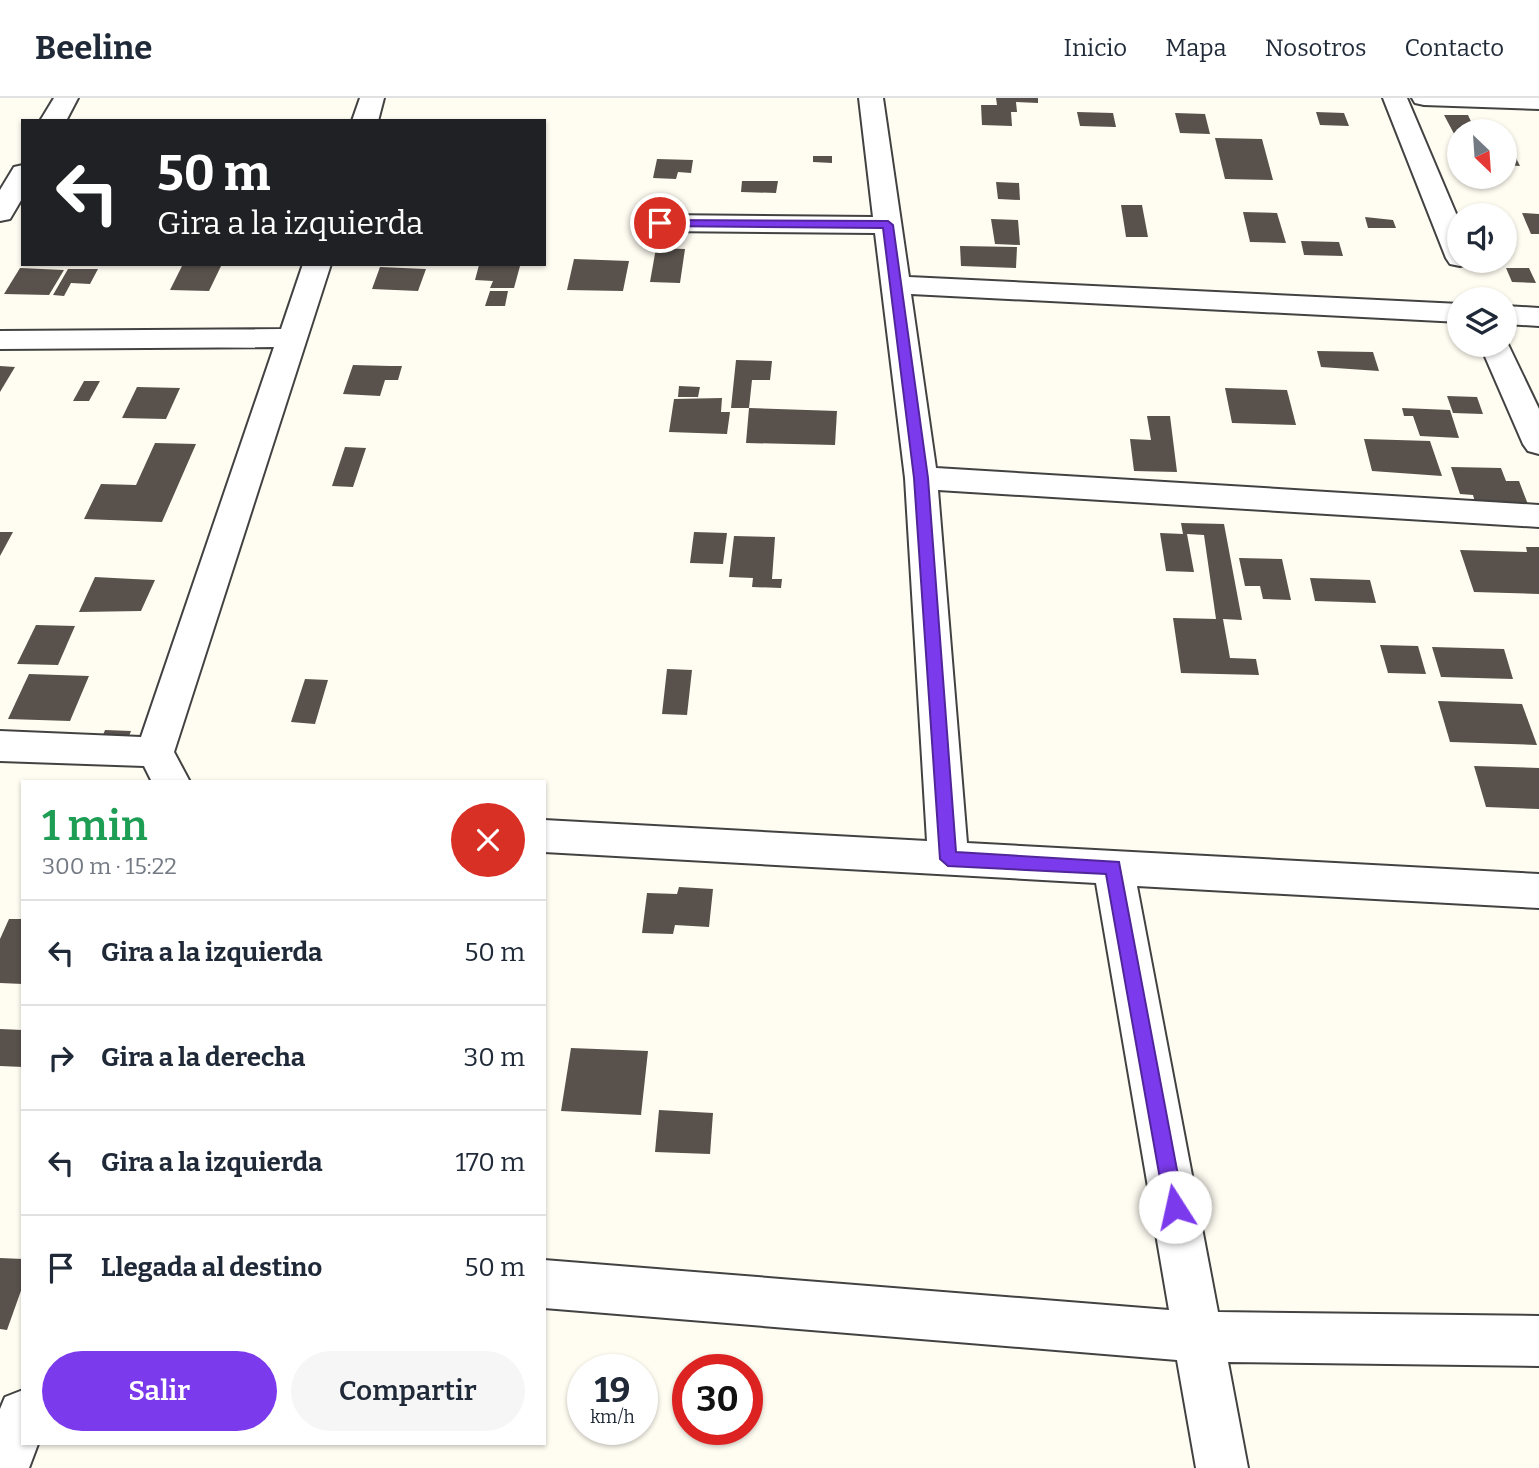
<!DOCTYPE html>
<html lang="es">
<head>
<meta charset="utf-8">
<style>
	:root { --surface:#fff; --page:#f6f6f7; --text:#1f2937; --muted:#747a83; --line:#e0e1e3; --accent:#7c3aed }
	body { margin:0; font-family:Bitter,serif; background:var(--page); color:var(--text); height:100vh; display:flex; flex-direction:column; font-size:26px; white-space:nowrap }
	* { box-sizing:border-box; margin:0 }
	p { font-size:23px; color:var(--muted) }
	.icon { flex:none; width:38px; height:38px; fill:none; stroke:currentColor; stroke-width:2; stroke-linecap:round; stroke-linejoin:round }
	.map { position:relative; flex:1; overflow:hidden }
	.drawer { position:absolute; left:21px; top:682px; width:525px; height:665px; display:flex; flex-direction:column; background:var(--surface); border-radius:0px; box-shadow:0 2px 5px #0004 }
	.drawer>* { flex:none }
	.banner { position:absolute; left:21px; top:21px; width:525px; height:147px; border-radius:0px; box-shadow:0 2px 5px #0004; background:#202124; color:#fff; overflow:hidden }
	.needle { width:46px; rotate:155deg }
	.buttons { position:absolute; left:1447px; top:21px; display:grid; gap:14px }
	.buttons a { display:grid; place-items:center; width:70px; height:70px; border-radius:50%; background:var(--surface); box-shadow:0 2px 5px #0004; font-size:35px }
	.speed { position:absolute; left:567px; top:1256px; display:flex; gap:14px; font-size:35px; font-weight:700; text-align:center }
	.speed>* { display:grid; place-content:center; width:91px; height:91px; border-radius:50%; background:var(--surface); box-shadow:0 2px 5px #0004; line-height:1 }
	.speed small { font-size:18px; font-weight:400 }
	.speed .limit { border:10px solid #d22; background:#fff; color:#111 }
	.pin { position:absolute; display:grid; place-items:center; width:60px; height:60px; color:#fff; margin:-30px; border:4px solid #fff; border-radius:50%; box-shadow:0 2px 7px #0007 }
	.me { position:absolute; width:77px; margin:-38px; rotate:350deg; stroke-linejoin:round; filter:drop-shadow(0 0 5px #0008) }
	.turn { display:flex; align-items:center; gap:24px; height:147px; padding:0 21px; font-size:32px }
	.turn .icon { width:91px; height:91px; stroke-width:2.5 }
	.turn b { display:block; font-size:49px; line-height:60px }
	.round { display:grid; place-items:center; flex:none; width:74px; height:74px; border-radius:37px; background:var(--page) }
	.summary { display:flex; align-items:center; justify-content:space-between; height:119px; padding:0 21px }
	h1 { font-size:42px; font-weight:600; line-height:52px; color:#1e9e55 }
	.primary-button { display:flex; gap:14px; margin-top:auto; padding:14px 21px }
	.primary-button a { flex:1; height:80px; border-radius:42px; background:var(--accent); color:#fff; font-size:28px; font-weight:600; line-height:80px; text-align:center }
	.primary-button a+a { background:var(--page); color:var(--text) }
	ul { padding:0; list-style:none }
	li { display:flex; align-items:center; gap:21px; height:105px; padding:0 21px; border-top:2px solid var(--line) }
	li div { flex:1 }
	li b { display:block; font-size:26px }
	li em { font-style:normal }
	header { display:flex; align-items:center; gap:42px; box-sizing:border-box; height:98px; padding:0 35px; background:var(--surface); border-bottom:2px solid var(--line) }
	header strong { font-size:33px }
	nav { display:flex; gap:38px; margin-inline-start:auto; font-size:24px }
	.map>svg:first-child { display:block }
</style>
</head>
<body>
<header>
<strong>Beeline</strong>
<nav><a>Inicio</a><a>Mapa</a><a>Nosotros</a><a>Contacto</a></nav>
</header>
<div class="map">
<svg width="1539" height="1370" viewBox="0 0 1539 1370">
	<rect width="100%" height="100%" fill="#fffdf2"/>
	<g fill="#58514c">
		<polygon points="996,0 1038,0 1038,5 1016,4 1017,14 1011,14 1012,28 982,27 981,7 997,7"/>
		<polygon points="1077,14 1113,15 1116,29 1080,28"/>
		<polygon points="1316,14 1344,15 1349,28 1320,27"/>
		<polygon points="1175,15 1205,16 1210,36 1180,35"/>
		<polygon points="1444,17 1468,17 1475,32 1460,33 1460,47"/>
		<polygon points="1215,40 1262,41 1273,82 1225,81"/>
		<polygon points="1505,55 1514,56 1520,68 1505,67"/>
		<polygon points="813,58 832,58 832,65 813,64"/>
		<polygon points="657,61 693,62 691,75 678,74 676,81 653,80"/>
		<polygon points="742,83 778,83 776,95 741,94"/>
		<polygon points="996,84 1019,85 1020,102 998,101"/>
		<polygon points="1121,107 1142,107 1148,139 1126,139"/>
		<polygon points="1243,114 1277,115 1286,145 1250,144"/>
		<polygon points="1522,115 1539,116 1539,136 1531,136"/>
		<polygon points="1365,119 1393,122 1396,130 1368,130"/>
		<polygon points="991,121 1018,122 1020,147 995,146"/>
		<polygon points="1301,143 1339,144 1343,158 1304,157"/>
		<polygon points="960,148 1017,149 1016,170 961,168"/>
		<polygon points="656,150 685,151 680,185 650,184"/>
		<polygon points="574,161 629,163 623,193 567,192"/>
		<polygon points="183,166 222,166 209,193 170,192"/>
		<polygon points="479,167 520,168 514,190 490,190 493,183 475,182"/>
		<polygon points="380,169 426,171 418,193 372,191"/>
		<polygon points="20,170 64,172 49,197 4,196"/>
		<polygon points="1506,170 1529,170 1536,185 1512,184"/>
		<polygon points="68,171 98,171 90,186 71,185 64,198 53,197"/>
		<polygon points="490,193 508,193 505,208 485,208"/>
		<polygon points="1317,253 1373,254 1379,273 1321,269"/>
		<polygon points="736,262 772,263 770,282 752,282 749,310 731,310"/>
		<polygon points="353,267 390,268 402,268 398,282 385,282 380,298 343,296"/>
		<polygon points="0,268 15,269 0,294"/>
		<polygon points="84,283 100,283 89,303 73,303"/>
		<polygon points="679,288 700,289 698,299 678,299"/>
		<polygon points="137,289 180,290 166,321 122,320"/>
		<polygon points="1225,290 1287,292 1296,327 1232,325"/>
		<polygon points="1447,298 1477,299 1483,316 1453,315"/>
		<polygon points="722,300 721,314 730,314 727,336 669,334 674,301"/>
		<polygon points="749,310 837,313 835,347 746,345"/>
		<polygon points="1402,310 1450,312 1459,340 1420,338 1413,318 1404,318"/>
		<polygon points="1147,318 1170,318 1177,374 1134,373 1130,341 1151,342"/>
		<polygon points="1364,341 1430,343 1442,378 1372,373"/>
		<polygon points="155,345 196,346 162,424 84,421 101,386 136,387"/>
		<polygon points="345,349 366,350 353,389 332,388"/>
		<polygon points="1451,369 1501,370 1506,383 1519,383 1529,409 1476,408 1473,397 1460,396"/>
		<polygon points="1181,425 1224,426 1242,522 1223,521 1230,560 1256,561 1259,577 1181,575 1173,520 1216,521 1204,437 1187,436 1194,474 1166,473 1160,435 1183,436"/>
		<polygon points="0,434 13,434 0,458"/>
		<polygon points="694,434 727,435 723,466 690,465"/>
		<polygon points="734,438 775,439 772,481 782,481 781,490 752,489 753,480 729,479"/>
		<polygon points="1526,449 1539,449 1539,496 1474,494 1460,452 1527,454"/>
		<polygon points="1239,460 1282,461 1291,502 1263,501 1260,488 1245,488"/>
		<polygon points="95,479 133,481 155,482 141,513 79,514"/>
		<polygon points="1310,480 1370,482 1376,505 1315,503"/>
		<polygon points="36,527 75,528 58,567 17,566"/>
		<polygon points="1380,547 1418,548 1426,576 1388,575"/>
		<polygon points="1432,549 1504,551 1513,581 1441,579"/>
		<polygon points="667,571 692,572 687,617 662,616"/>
		<polygon points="29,576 89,578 70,623 8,621"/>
		<polygon points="305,581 328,582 315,626 291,624"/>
		<polygon points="1438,603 1522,606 1537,647 1450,644"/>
		<polygon points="105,632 131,633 125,648 99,647"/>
		<polygon points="1474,668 1539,670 1539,711 1486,709"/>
		<polygon points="679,789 713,791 709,829 675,827 673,836 642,835 647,795 677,796"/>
		<polygon points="9,821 23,821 23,886 0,885 0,841"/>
		<polygon points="0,931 23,932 23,969 0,968"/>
		<polygon points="571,950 648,953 641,1017 561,1013"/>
		<polygon points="659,1012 713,1015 710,1056 655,1054"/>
		<polygon points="0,1160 23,1161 23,1187 7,1232 0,1231"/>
	</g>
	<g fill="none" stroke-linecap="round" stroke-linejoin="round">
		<g stroke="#424242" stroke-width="4">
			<g id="minor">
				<polygon points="54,0 78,0 66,23 40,23"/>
				<polygon points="360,0 384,0 378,23 352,23"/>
				<polygon points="859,0 883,0 909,179 1460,206 1460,224 911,196 936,370 1539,407 1539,429 938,392 967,745 1539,776 1539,810 1137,788 1218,1214 1539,1218 1539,1268 1228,1264 1248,1370 1196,1370 1177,1262 544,1210 544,1162 1169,1212 1096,785 544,754 544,722 927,743 905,380 875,135 660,133 650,131 646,125 650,119 660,117 873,119"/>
				<polygon points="1383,0 1407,0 1460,125 1460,163 1472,163 1470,166 1460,168 1450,166 1446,160"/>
				<polygon points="1412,0 1539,0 1539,11 1424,7 1415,5"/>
				<polygon points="23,67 23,99 10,121 0,123 0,92 14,69"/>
				<polygon points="303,166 331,166 174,654 190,684 152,684 144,668 0,663 0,633 141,639 274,249 0,251 0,233 281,231"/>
				<polygon points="1505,208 1539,210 1539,228 1505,226"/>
				<polygon points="1505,240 1539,311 1539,356 1528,353 1523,346 1480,247 1505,247"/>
				<polygon points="23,1292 23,1346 38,1346 29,1370 0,1370 0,1311 5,1299"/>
			</g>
		</g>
		<use href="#minor" fill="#fff" fill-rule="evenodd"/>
	</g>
	<polygon fill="#7c3aed" stroke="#51269a" stroke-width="2" points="660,122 888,123 893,127 928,380 956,754 1119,764 1184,1109 1181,1115 1175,1118 1168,1115 1165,1109 1106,776 948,768 940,761 914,380 883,130 656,128 655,125"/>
</svg>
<div class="buttons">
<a><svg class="needle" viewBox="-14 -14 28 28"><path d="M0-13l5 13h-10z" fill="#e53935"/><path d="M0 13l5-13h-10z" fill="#747a83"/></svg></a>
<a><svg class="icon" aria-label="sound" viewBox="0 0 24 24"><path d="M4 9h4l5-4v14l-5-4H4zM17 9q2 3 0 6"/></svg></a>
<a><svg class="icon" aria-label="layers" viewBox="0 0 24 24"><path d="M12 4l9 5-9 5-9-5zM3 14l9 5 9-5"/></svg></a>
</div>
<div class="speed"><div>19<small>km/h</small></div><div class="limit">30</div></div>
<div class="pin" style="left:660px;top:125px;background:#d93025"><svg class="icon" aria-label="arrive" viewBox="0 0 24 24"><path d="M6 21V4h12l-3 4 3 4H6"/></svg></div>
<svg class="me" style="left:1175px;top:1109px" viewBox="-20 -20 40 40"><circle r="19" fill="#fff"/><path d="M0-13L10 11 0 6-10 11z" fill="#7c3aed"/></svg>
<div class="banner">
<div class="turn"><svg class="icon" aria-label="left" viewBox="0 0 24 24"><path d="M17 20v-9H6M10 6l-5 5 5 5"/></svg><div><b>50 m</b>Gira a la izquierda</div></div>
</div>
<section class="drawer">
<div class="summary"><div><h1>1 min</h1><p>300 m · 15:22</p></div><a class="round" style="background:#d93025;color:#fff"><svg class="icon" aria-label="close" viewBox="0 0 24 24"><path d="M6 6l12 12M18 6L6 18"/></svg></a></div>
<ul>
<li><svg class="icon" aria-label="left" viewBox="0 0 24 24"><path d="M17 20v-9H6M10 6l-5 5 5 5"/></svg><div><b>Gira a la izquierda</b></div><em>50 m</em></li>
<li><svg class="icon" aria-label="right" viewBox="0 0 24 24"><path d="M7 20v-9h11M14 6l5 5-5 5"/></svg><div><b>Gira a la derecha</b></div><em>30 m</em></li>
<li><svg class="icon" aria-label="left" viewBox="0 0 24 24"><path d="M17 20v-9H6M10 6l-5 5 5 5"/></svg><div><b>Gira a la izquierda</b></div><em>170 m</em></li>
<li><svg class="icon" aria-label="arrive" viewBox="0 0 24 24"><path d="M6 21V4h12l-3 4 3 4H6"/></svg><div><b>Llegada al destino</b></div><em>50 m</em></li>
</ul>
<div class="primary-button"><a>Salir</a><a>Compartir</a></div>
</section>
</div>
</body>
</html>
